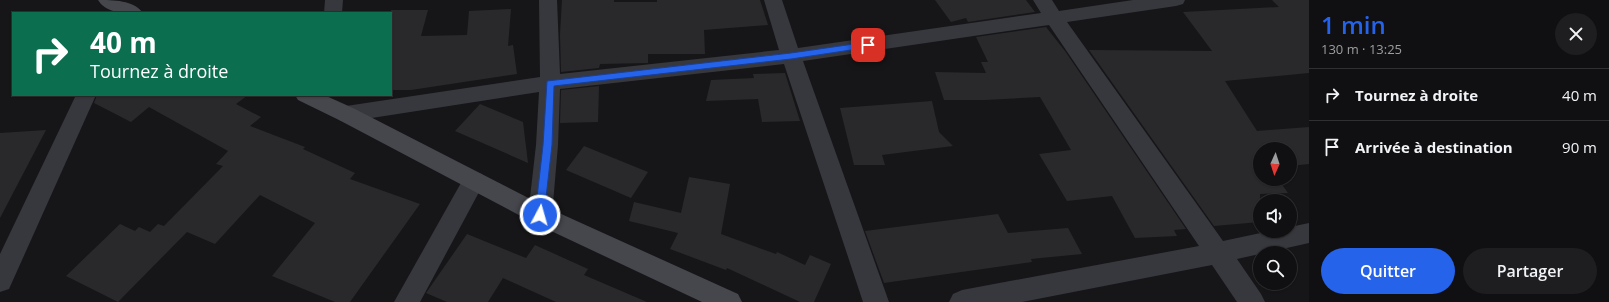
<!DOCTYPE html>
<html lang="fr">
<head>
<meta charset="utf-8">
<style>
	:root { --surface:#101012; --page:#1e1e20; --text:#f1f3f6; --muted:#9c9d9f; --line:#303032; --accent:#2563eb }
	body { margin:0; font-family:"Open Sans",sans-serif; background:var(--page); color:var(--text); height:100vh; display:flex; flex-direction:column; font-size:15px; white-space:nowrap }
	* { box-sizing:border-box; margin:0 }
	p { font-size:13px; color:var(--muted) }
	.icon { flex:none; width:22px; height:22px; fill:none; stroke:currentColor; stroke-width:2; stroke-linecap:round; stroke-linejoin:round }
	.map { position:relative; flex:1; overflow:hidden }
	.sheet { display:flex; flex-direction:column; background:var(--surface); width:300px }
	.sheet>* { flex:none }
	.top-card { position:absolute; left:12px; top:12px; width:380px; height:84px; border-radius:0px; box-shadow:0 1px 3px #0004,0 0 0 1px var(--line); background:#0b6e4f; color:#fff; overflow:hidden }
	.needle { width:26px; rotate:183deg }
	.tools { position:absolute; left:1253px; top:142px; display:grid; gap:8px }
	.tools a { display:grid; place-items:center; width:44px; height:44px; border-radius:50%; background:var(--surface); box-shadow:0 1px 3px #0004,0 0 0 1px var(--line); font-size:20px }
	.pin { position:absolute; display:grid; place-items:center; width:34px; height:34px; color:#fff; margin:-17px; border-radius:8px; box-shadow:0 2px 6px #0006 }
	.me { position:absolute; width:44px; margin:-22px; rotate:6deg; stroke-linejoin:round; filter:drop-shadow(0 0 3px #0008) }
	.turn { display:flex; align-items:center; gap:14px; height:84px; padding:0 12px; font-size:18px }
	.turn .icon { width:52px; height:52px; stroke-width:2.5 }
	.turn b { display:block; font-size:28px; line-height:34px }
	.round { display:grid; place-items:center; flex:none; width:42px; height:42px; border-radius:21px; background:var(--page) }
	.summary { display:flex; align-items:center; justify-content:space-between; height:68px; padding:0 12px }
	h1 { font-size:24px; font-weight:600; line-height:30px; color:var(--accent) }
	.cta { display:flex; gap:8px; margin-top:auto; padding:8px 12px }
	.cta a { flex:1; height:46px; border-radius:24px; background:var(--accent); color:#fff; font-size:16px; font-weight:600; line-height:46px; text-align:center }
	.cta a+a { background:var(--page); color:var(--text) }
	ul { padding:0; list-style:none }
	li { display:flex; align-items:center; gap:12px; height:52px; padding:0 12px; border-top:1px solid var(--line) }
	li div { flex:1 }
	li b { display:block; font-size:15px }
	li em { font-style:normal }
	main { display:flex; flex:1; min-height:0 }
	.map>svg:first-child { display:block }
</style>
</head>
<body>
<main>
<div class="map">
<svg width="1309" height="302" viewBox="0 0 1309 302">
	<rect width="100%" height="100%" fill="#161618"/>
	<g fill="#29292c">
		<polygon points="562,0 614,0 614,2 657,2 657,0 760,0 768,25 704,30 705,54 648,54 648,63 600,64 599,68 561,72 560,34"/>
		<polygon points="935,0 1026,0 1035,12 968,22 966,18 951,22"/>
		<polygon points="1272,0 1309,0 1309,73 1225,81 1257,131 1309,127 1309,164 1290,166 1290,149 1260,149 1260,179 1278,179 1288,193 1260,194 1260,222 1214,226 1089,50 1212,51 1183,12 1279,7"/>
		<polygon points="511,9 508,46 513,45 517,74 411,90 391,90 391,10 428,10 421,36 467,35 469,11"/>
		<polygon points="1046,27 1065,51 1186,229 1174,230 1177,236 1135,238 1112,196 1067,201 1039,154 1071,150 1040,97 985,100 944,100 935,72 986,73 981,62 988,62 976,37"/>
		<polygon points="785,73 800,121 762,122 758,99 706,101 711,80 754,78 753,74"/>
		<polygon points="599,86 598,122 560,123 561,90"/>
		<polygon points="97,95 248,95 236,104 261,117 250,126 305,147 303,149 355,173 350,179 420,204 350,302 335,302 272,276 315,223 260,195 215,244 187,232 118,302 66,276 120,224 135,231 139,227 150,232 158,224 164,226 223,166 216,164 228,151 149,107 131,122 94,103"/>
		<polygon points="932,101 939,132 953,146 882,155 885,165 854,165 840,108"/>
		<polygon points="480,104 523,122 528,163 455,131"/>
		<polygon points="46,130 0,218 0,133"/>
		<polygon points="584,146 648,172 631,198 566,170"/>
		<polygon points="689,177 730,184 721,234 776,254 777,252 805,265 810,255 831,264 814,302 800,302 727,268 726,270 670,249 678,233 629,221 634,202 681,213"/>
		<polygon points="998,214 1008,233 1068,228 1082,254 1031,259 1032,262 884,283 865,231"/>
		<polygon points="467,234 526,258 535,245 588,269 584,275 647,302 556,302 503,278 488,302 447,302 426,293"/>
	</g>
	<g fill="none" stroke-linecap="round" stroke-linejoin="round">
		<g fill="#37383d" fill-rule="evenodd">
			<polygon points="325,0 343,0 342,13 324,13"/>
			<polygon points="539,0 557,0 560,74 779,50 764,0 782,0 798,48 1041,13 1033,0 1052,0 1059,11 1133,0 1185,0 1183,4 1176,6 1067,22 1223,241 1270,231 1290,231 1290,227 1309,223 1309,243 1237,259 1261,294 1265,302 1237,302 1212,265 1022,302 949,302 953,294 962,290 1199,246 1049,25 803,61 889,302 863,302 784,64 560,89 558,145 552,215 548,222 540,225 532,222 528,215 536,145 539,92 346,122 339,120 335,114 339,108 346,106 540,77"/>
			<polygon points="76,95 96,95 9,289 0,292 0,254"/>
			<polygon points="474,172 482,174 485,181 420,302 394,302 466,174"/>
		</g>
		<g fill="#45474d" fill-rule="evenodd">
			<path d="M 98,0 C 113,0 134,0 143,13 C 128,13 107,15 98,0 Z"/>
			<polygon points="295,95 324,95 353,108 548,208 738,294 742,302 702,302 532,222 339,120 298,100"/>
		</g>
	</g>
	<polygon fill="#2563eb" stroke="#184099" points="868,42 872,45 871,47 791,59 554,86 552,145 544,215 543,218 536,218 535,215 543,145 547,81 791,53"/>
</svg>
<div class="tools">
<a><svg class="needle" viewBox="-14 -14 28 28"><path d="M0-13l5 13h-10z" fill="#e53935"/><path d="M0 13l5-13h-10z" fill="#9c9d9f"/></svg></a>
<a><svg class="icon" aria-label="sound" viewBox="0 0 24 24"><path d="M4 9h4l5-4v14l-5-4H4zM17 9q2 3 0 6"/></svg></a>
<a><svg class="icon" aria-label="search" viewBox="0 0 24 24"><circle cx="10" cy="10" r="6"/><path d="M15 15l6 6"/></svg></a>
</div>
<div class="pin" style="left:868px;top:45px;background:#d93025"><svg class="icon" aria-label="arrive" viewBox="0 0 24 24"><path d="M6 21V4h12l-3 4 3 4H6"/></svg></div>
<svg class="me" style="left:540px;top:215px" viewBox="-20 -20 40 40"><circle r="17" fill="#2563eb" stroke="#fff" stroke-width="3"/><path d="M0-11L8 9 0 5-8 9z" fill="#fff"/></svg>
<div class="top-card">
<div class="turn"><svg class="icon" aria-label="right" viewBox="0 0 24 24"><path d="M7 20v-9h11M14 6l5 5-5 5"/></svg><div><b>40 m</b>Tournez à droite</div></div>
</div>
</div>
<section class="sheet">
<div class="summary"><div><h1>1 min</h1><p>130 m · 13:25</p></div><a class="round"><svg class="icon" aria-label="close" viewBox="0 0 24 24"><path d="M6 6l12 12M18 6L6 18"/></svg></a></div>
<ul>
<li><svg class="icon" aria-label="right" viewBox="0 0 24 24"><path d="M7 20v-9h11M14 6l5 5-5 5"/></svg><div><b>Tournez à droite</b></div><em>40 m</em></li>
<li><svg class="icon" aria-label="arrive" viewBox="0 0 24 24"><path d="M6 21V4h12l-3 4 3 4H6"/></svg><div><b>Arrivée à destination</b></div><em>90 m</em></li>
</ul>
<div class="cta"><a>Quitter</a><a>Partager</a></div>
</section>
</main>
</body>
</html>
